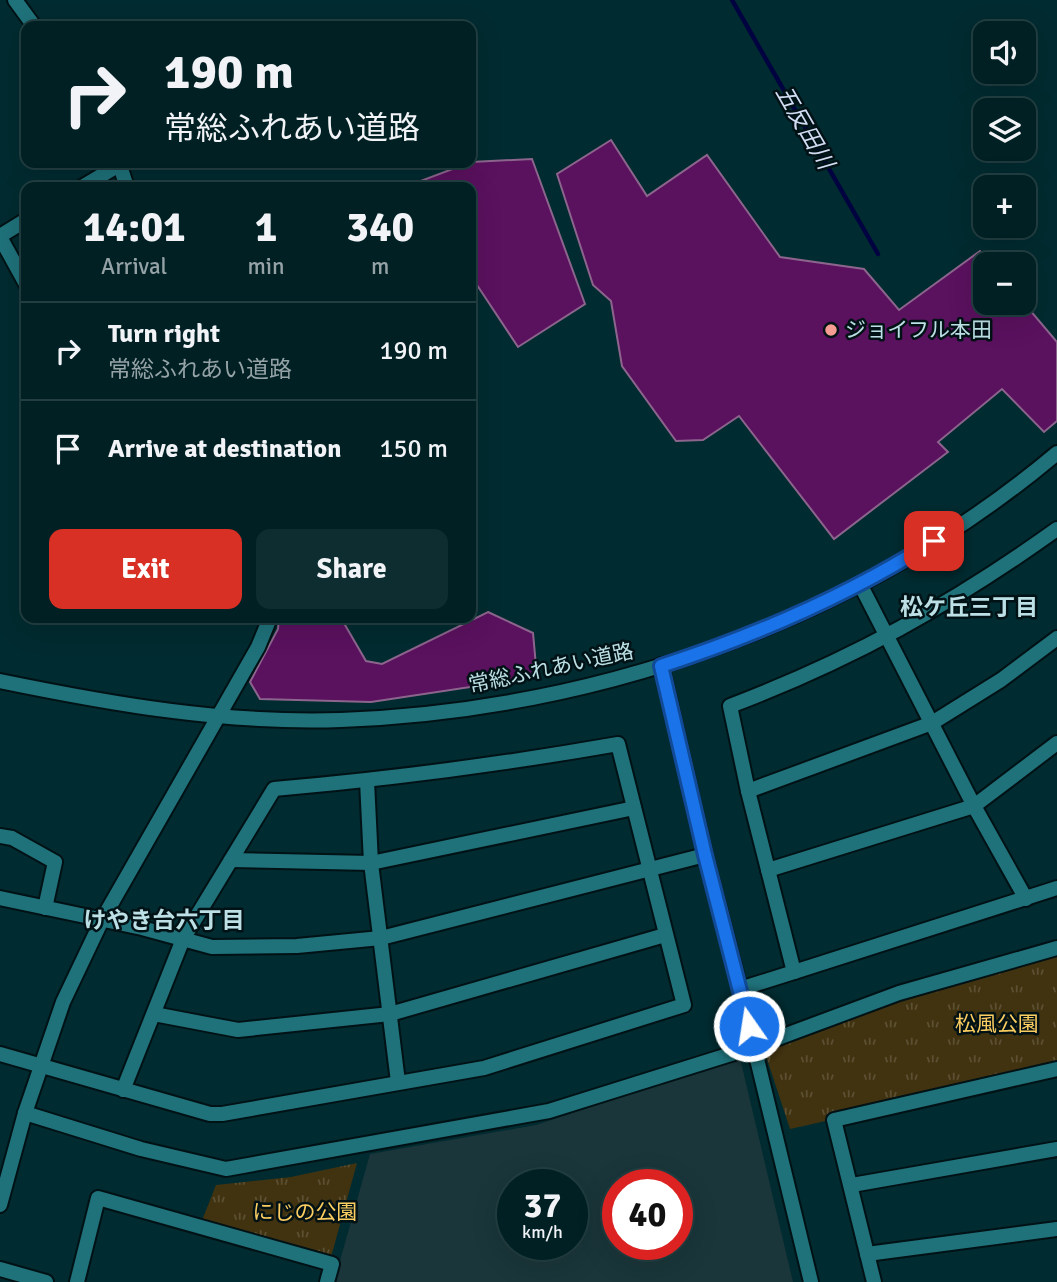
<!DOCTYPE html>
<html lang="en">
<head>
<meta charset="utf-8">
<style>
	:root { --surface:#002024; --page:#0e2d31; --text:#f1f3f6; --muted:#95a3a6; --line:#223e41; --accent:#d93025 }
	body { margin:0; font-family:Signika,"Noto Sans JP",sans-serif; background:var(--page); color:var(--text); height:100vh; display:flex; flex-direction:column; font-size:26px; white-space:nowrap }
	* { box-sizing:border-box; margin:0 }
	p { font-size:23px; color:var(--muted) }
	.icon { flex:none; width:38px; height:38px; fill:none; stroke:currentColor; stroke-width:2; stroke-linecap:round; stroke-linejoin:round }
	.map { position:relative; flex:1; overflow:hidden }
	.side { position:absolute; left:21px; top:182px; width:455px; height:441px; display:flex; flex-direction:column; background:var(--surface); border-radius:14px; box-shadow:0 7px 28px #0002,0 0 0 2px var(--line) }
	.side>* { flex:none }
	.guide { position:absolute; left:21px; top:21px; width:455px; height:147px; border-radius:14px; box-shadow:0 7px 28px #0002,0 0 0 2px var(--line); background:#002024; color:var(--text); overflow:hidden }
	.tools { position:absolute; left:973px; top:21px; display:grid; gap:14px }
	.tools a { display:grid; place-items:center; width:63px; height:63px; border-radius:14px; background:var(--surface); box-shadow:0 7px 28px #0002,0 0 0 2px var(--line); font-size:35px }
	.speed { position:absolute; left:497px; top:1169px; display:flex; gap:14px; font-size:35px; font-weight:700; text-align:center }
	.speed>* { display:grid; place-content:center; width:91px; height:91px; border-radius:50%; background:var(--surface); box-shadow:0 7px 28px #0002,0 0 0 2px var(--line); line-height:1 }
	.speed small { font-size:18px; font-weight:400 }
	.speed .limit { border:10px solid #d22; background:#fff; color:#111 }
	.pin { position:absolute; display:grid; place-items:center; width:60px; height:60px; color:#fff; margin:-30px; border-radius:14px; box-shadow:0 4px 10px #0006 }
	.me { position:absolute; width:77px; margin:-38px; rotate:347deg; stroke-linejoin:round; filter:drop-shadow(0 0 5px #0008) }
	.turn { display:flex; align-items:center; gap:24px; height:147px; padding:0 28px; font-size:32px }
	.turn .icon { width:91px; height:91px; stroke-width:2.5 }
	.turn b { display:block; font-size:49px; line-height:60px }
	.eta { display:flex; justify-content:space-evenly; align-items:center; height:119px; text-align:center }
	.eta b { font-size:42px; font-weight:700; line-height:49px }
	.cta { display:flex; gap:14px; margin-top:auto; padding:14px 28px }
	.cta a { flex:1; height:80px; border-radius:14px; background:var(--accent); color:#fff; font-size:28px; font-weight:700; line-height:80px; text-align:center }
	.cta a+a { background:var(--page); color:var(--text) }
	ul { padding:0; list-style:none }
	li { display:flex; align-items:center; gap:21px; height:98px; padding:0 28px; border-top:2px solid var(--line) }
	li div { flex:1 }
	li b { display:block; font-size:26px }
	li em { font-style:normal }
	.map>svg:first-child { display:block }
</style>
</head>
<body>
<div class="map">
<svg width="1057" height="1282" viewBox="0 0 1057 1282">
	<defs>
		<pattern id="park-tufts" width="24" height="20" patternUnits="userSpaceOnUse" patternTransform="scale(1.75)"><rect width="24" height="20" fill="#423310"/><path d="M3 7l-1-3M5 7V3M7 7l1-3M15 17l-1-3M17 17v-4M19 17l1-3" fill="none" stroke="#5b5033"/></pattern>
	</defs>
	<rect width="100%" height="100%" fill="#002b30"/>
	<path fill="#1a363a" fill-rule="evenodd" d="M 740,1058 L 793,1282 L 334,1282 L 370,1154 L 536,1125 ZM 513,1185 L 572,1185 L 572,1244 L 513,1244 ZM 618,1185 L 677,1185 L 677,1244 L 618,1244 Z"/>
	<g fill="url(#park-tufts)">
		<polygon points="1054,950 1057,957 1057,1069 790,1129 765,1053 899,993"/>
		<polygon points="357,1163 331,1257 201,1223 216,1185 291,1177"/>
	</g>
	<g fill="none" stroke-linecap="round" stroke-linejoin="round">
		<polyline stroke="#010340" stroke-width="4.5" points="732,0 878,254"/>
	</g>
	<g fill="#5a115e" stroke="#8c658d" stroke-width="2">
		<polygon points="611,140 647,196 707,155 780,257 864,269 899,310 980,251 991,264 985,264 985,303 1024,303 1057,342 1057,421 1044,432 1002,389 938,442 948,452 834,539 739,416 703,440 676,441 622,366 611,301 593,285 557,174"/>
		<polygon points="532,159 585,304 518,347 471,276 471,187 411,187 410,185 471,162"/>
		<polygon points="488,612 533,633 537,677 371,702 260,699 250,682 278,629 279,618 341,618 366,661 382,664"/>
	</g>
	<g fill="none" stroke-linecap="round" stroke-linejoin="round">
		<g stroke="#001215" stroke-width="18">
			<g id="minor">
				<polyline points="15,0 34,26"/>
				<polyline points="119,163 127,187"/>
				<polyline points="82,187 119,165"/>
				<polyline points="0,236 26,220"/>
				<polyline points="0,237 26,284"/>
				<polyline points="860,584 974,806 1026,899"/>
				<polyline points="661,665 705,855 740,989 811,1282"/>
				<path d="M 0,681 C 112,704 226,724 341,720 C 598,710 859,620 1057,453"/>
				<polyline points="367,781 371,863 398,1082"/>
				<polyline points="748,791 932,723 1001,680 1057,638"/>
				<polyline points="0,836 12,838 55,862 45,908"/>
				<polyline points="231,860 371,863 634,808"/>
				<polyline points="768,870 974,806 1057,743"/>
				<polyline points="0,898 142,928 212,947 297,946 381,938 705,855"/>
				<polyline points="794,972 1057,888"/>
				<path d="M 740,989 L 794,972 L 748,791 L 730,706 C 851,660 951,605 1057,529"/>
				<polyline points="154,1014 238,1030 390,1014 665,935"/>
				<polyline points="778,1038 899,993 1057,948"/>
				<path d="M 0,1054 L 210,1114 L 222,1114 L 484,1068 L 684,1005 L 618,744 C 504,764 390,779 274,789 L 183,939 L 123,1090"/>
				<polyline points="25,1113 141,1149 226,1169 549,1111 731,1054"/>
				<polyline points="852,1185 1057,1149"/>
				<polyline points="0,1205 25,1113 63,1002 102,920 258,647 270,618"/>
				<polyline points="867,1254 1057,1229"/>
				<polyline points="0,1269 46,1282"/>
				<polyline points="77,1282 98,1198 332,1264 327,1282"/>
				<polyline points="874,1282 834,1120 1057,1069"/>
			</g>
		</g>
		<use href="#minor" stroke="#1f717a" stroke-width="14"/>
		<g stroke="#001215" stroke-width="18" stroke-linecap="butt">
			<polyline id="minor-bridge" points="731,1054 778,1038"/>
		</g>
		<use href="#minor-bridge" stroke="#1f717a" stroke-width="14"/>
	</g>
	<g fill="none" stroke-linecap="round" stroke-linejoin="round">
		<g stroke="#114b97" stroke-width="18">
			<path id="route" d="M 749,1026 L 705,855 L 661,666 C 757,635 849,595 934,541"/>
		</g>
		<use href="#route" stroke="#1a73e8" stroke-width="12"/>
	</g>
	<circle fill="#f59c93" stroke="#001215" stroke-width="2.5" cx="831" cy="330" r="7"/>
	<g text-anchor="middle" stroke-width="5" stroke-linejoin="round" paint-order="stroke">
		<g font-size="21" fill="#bce0e5" stroke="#001215" text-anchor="start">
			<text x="845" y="337">ジョイフル本田</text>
		</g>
		<g font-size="21" fill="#bce0e5" stroke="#001215">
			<text transform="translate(551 668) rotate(-12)" y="7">常総ふれあい道路</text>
		</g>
		<g font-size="21" fill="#fccd61" stroke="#001215">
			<text x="997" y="1031">松風公園</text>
			<text x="305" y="1219">にじの公園</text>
		</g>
		<g font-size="23" font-style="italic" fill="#d2ddf4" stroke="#001215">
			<text transform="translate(805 127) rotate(60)" y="8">五反田川</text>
		</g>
		<g font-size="23" font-weight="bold" fill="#bce0e5" stroke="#001215">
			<text x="969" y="615">松ケ丘三丁目</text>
			<text x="164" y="928">けやき台六丁目</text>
		</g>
	</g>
</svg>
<div class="tools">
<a><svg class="icon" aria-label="sound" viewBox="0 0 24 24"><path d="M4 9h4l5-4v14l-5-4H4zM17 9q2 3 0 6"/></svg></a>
<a><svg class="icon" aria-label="layers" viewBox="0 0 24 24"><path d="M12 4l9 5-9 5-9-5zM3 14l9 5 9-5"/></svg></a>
<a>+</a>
<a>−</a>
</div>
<div class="speed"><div>37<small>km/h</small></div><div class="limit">40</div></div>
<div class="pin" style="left:934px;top:541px;background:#d93025"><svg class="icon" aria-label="arrive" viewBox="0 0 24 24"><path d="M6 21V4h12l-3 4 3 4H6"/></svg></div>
<svg class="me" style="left:749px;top:1026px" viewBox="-20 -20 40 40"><circle r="17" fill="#1a73e8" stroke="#fff" stroke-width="3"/><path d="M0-11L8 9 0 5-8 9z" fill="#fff"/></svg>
<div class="guide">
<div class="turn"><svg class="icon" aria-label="right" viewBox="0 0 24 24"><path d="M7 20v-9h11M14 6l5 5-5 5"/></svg><div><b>190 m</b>常総ふれあい道路</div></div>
</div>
<section class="side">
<div class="eta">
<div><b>14:01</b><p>Arrival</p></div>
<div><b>1</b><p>min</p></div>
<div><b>340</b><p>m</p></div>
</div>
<ul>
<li><svg class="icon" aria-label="right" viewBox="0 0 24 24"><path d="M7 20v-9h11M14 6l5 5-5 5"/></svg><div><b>Turn right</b><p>常総ふれあい道路</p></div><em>190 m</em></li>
<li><svg class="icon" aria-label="arrive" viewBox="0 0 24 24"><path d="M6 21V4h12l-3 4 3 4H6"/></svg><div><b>Arrive at destination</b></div><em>150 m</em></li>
</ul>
<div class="cta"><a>Exit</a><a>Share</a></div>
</section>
</div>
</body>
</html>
